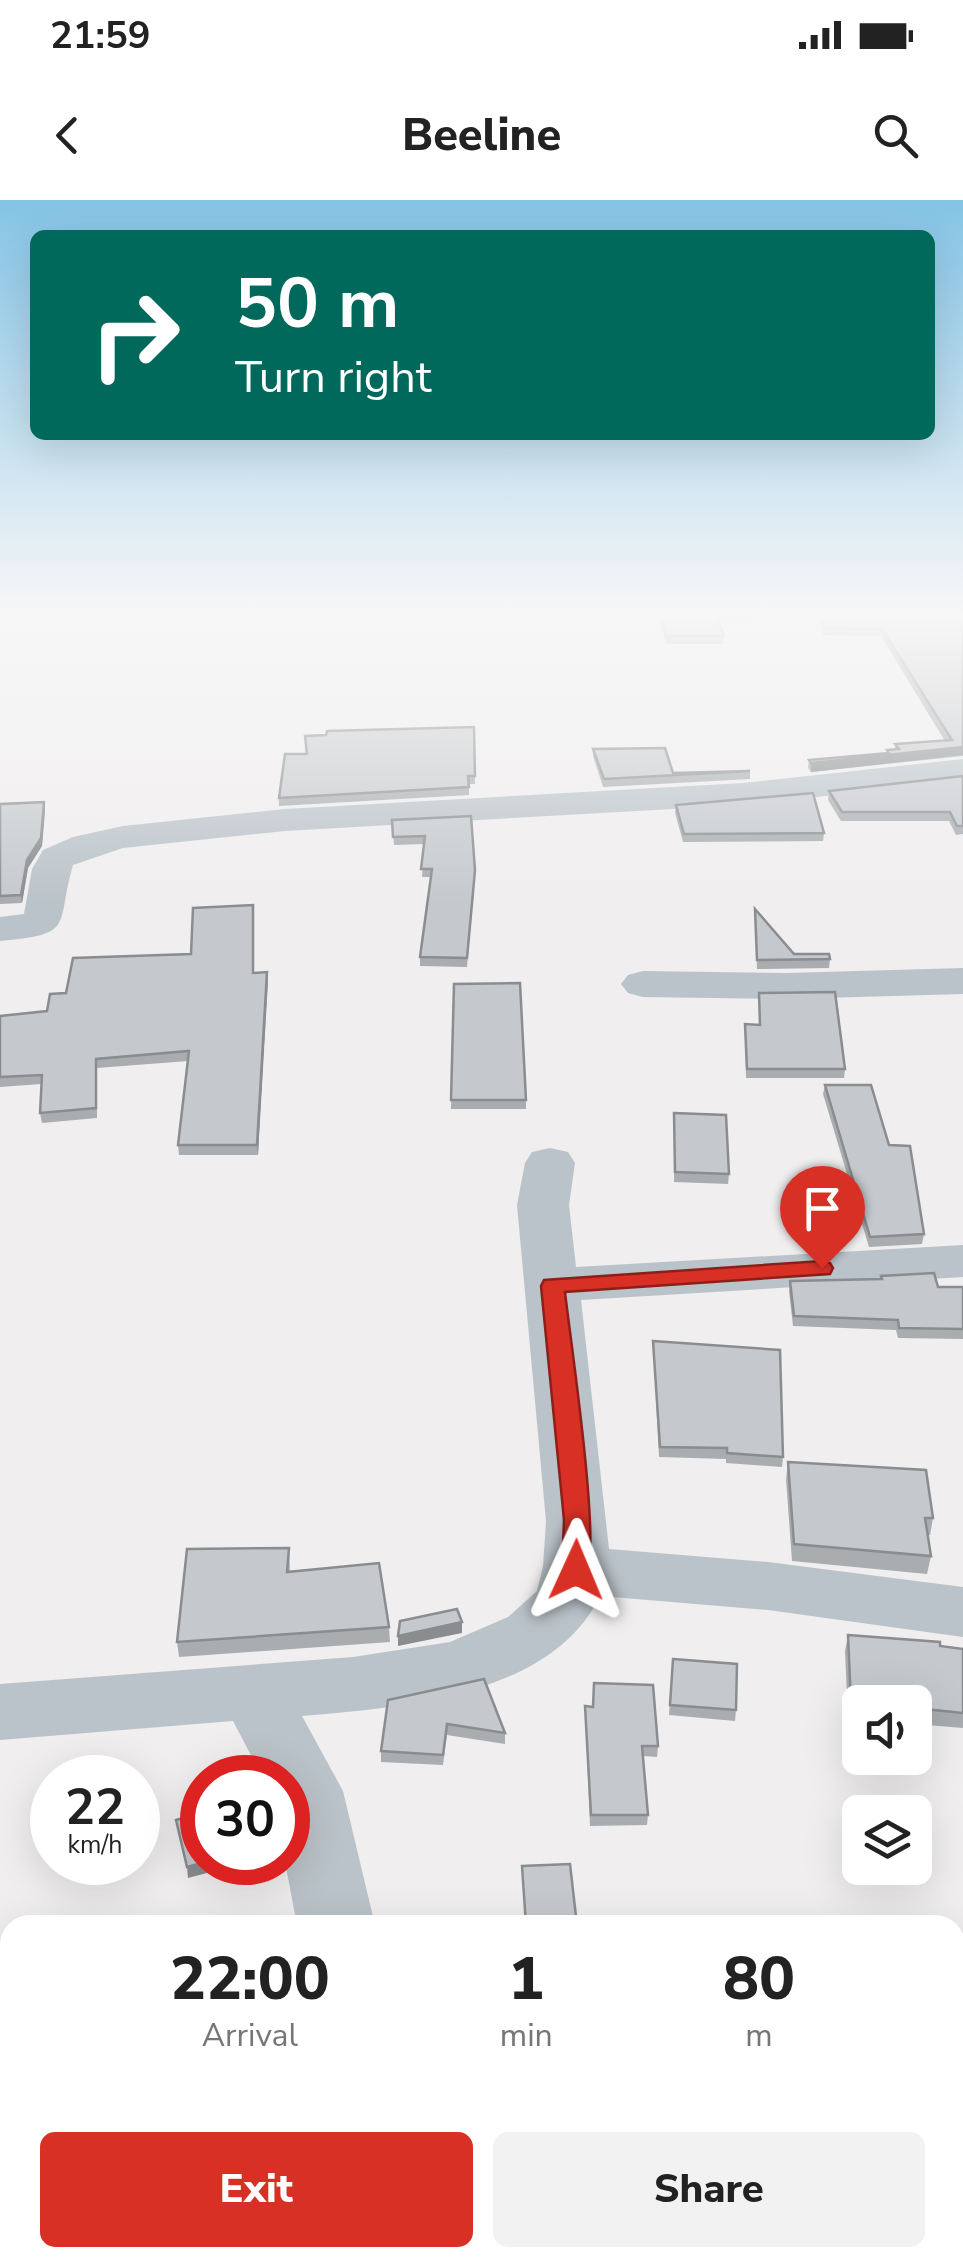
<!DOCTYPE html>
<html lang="en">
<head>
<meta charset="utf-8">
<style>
	:root { --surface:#fff; --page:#f2f2f2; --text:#222; --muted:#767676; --accent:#d93025 }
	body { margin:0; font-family:"Nunito Sans",sans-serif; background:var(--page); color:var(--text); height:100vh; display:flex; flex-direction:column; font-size:38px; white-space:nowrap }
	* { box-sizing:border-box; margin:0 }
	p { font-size:32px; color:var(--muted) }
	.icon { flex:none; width:55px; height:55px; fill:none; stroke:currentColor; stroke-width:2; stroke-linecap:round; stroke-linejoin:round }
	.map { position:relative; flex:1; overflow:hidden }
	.panel { position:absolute; left:0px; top:1715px; width:965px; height:352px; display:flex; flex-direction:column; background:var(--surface); border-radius:30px 30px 0 0; box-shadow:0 10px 40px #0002 }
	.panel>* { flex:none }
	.guide { position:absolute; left:30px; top:30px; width:905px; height:210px; border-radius:15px; box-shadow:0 10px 40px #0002; background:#00695c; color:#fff; overflow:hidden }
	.tools { position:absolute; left:842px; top:1485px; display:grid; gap:20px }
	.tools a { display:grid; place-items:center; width:90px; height:90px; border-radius:15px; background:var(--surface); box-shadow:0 10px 40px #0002; font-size:50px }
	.speed { position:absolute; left:30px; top:1555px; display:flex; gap:20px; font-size:50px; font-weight:700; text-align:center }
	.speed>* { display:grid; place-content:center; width:130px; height:130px; border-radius:50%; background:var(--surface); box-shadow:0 10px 40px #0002; line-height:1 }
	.speed small { font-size:25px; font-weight:400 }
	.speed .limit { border:15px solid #d22; background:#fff; color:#111 }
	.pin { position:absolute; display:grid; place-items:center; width:85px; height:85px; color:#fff; margin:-102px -42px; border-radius:50% 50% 50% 0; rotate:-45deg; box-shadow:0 0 10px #0007 }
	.pin .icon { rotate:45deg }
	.me { position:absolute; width:110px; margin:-55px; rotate:1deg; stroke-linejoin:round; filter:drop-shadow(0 0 8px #0008) }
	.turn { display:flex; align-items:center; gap:35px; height:210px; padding:0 40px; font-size:45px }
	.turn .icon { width:130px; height:130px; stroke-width:2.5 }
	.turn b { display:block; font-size:70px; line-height:85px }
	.eta { display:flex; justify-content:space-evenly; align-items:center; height:170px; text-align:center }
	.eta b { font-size:60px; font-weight:800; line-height:70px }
	.primary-button { display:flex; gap:20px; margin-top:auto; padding:20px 40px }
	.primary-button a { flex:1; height:115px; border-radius:15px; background:var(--accent); color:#fff; font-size:40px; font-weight:800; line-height:115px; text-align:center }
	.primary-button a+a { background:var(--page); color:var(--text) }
	.status { display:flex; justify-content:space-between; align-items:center; height:70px; padding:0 50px; background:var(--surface); direction:ltr }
	.status svg { height:28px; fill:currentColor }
	header { display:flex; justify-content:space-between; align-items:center; height:130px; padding:0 40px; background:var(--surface); font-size:45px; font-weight:800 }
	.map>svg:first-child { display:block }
</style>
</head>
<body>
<div class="status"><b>21:59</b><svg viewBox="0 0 49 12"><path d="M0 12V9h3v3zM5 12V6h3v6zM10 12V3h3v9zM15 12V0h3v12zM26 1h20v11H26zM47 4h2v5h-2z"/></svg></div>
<header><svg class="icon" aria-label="back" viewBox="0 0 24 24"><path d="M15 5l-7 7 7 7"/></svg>Beeline<svg class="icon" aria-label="search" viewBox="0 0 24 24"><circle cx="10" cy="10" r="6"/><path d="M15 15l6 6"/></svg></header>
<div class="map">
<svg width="963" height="2067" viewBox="0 0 963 2067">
	<rect width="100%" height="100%" fill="#f0eeee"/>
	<polygon fill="#e1dfdf" points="963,1868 963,2067 395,2067 394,2058 955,2058 955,1869"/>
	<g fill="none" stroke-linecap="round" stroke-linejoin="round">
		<g fill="#bac3c9" fill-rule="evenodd">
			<path d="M 963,559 L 963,581 L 743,605 L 285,631 L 123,648 L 73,665 C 55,727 77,734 0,741 L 0,717 L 24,714 L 32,669 L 43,650 L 73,637 L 123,626 L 285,609 L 743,583 Z"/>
			<polygon points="963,768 963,794 787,799 643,797 628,793 621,784 628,775 643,771 787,773"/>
			<path d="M 550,948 L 568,952 L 575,963 L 569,1005 L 576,1067 L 963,1045 L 963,1077 L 581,1100 L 609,1349 L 768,1362 L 963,1387 L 963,1437 L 768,1410 L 600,1396 C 552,1496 401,1508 302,1516 L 343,1591 L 375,1725 L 297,1725 L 285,1662 L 288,1578 L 263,1578 L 233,1521 L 0,1540 L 0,1484 L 353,1457 L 450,1442 L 508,1417 L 537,1391 L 543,1366 L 546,1321 L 517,1005 L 525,963 L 532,952 Z"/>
			<polygon points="349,2058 439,2058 440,2067 350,2067"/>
		</g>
	</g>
	<g fill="#a9adb0">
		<polygon points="658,413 963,413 963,556 811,572 808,568 809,560 886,553 887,550 895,549 895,544 945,541 881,436 823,435 818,418 718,420 724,436 723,444 666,444"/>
		<polygon points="474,527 475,584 469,584 469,595 279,606 279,598"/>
		<polygon points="593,549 673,573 750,571 750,579 603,587 593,556"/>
		<polygon points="963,576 963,634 956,635 949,621 841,621 828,600 829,591"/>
		<polygon points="44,602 45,610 42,646 28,668 22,703 0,704 0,604"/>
		<polygon points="676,605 824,633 823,641 683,642 675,613"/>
		<polygon points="471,616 475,678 467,767 420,766 420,757 431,677 422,677 424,644 394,645 392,620"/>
		<polygon points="755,709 794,754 830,759 829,768 757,769"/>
		<polygon points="267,772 258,955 179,955 178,945 188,861 97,868 97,918 42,923 40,913 41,884 0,887 0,816 47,811 66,793"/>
		<polygon points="454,784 526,900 526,909 451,909"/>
		<polygon points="759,793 845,869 844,878 746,878 745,824 759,825"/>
		<polygon points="825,885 889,945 924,1034 922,1044 869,1047 823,894"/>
		<polygon points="674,913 729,974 728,984 674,982"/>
		<polygon points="881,1076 938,1087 963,1087 963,1139 898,1138 896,1130 793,1126 789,1091 790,1081 881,1079"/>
		<polygon points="653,1141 783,1257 782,1267 726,1263 726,1259 659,1257"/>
		<polygon points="788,1262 933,1318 930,1335 928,1335 931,1356 927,1374 792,1361 786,1279"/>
		<polygon points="289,1348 290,1372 389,1427 390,1442 179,1457 177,1442"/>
		<polygon points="848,1435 963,1449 963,1528 915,1524 915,1502 860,1502 860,1519 848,1518 845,1451"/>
		<polygon points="673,1459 736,1510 735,1521 669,1515"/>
		<polygon points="388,1500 505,1533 505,1544 447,1535 443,1565 381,1562 381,1551"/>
		<polygon points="585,1506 658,1546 657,1557 643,1556 648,1615 647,1625 590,1626"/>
		<polygon points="963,1842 963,1976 955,1978 955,1843"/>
		<polygon points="446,2058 519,2058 468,2067 448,2067"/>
	</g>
	<g fill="#8a8d90">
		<polygon points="963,547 963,555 811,572 811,563"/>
		<polygon points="44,602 45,610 42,646 28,668 22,703 21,695 27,660"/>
		<polygon points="267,772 268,781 258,955 257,945"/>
		<polygon points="462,1422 462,1433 398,1446 398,1436"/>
		<polygon points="205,1662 249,1662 188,1678 187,1667"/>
	</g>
	<g fill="#c5c9cd" stroke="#8a8d90" stroke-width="2.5">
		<polygon points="660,413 716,413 724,436 666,436"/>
		<polygon points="820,413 963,413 963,547 811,563 809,560 889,553 887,550 899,549 895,544 952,540 882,429 824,428"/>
		<polygon points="474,527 475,576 468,576 469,587 279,598 285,554 307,554 305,536 326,535 327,531"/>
		<polygon points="665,548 673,573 750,571 604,579 593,549"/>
		<polygon points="963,576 963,626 957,626 950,612 842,612 829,591"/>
		<polygon points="813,593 824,633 684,634 676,605"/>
		<polygon points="44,602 41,638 27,660 21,695 0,696 0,604"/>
		<polygon points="471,616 475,670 467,758 420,757 432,669 421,669 425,636 393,637 392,620"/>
		<polygon points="253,705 253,773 267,772 257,945 178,945 189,851 96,859 96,908 40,913 42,875 0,877 0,816 47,811 50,794 66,793 73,758 191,754 193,708"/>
		<polygon points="755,709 794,754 829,754 830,759 757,760"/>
		<polygon points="520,783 526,900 451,900 454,784"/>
		<polygon points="835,792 845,869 747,869 745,824 760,825 759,793"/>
		<polygon points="825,885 871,885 889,945 910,946 924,1034 870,1037"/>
		<polygon points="674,913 726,915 729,974 675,972"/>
		<polygon points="934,1073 938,1087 963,1087 963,1129 899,1128 898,1120 794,1116 790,1081 882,1079 881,1076"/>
		<polygon points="653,1141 780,1150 783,1257 727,1253 727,1248 660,1247"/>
		<polygon points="788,1262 926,1270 933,1318 925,1318 931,1356 794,1344"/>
		<polygon points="289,1348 287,1372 379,1363 389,1427 177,1442 187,1349"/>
		<polygon points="457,1409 462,1422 398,1436 400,1421"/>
		<polygon points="848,1435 940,1442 940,1446 963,1449 963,1513 915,1508 915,1502 851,1503"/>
		<polygon points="673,1459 737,1464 736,1510 670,1505"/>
		<polygon points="484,1479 505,1533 447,1524 443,1555 381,1551 388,1500"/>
		<polygon points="594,1483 653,1485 658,1546 642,1546 648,1615 591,1615 585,1506 593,1507"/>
		<polygon points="202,1613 202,1662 205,1662 187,1667 176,1620"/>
		<polygon points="570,1664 577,1725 526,1725 522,1666"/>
		<polygon points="963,1842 963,1951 955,1953 955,1843"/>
	</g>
	<linearGradient id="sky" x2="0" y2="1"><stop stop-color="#84c4e6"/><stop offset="0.59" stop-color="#f8f7f7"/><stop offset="1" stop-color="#f8f7f7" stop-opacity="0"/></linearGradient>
	<rect width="963" height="703" fill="url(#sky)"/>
	<path fill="#d93025" stroke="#8d1f18" stroke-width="2.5" d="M 822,1061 L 830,1063 L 833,1068 L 830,1074 L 565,1092 C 570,1138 602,1348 586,1377 L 576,1380 L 567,1377 L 562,1370 L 564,1320 L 541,1086 L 544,1080 Z"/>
</svg>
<div class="tools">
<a><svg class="icon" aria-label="sound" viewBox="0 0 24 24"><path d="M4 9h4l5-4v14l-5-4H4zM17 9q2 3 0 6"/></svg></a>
<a><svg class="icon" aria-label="layers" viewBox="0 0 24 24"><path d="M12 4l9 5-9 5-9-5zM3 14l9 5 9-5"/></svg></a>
</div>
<div class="speed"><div>22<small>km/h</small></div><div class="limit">30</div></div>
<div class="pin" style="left:822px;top:1068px;background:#d93025"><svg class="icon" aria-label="arrive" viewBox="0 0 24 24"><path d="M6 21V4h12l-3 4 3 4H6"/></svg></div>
<svg class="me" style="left:576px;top:1370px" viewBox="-20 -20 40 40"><path d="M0-17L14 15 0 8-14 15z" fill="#d93025" stroke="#fff" stroke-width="4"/></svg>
<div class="guide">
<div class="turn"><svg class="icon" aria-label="right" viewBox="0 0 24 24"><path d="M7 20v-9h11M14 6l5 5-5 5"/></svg><div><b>50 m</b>Turn right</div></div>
</div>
<section class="panel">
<div class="eta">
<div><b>22:00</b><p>Arrival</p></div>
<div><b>1</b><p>min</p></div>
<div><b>80</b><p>m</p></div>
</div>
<div class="primary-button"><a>Exit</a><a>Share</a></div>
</section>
</div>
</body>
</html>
